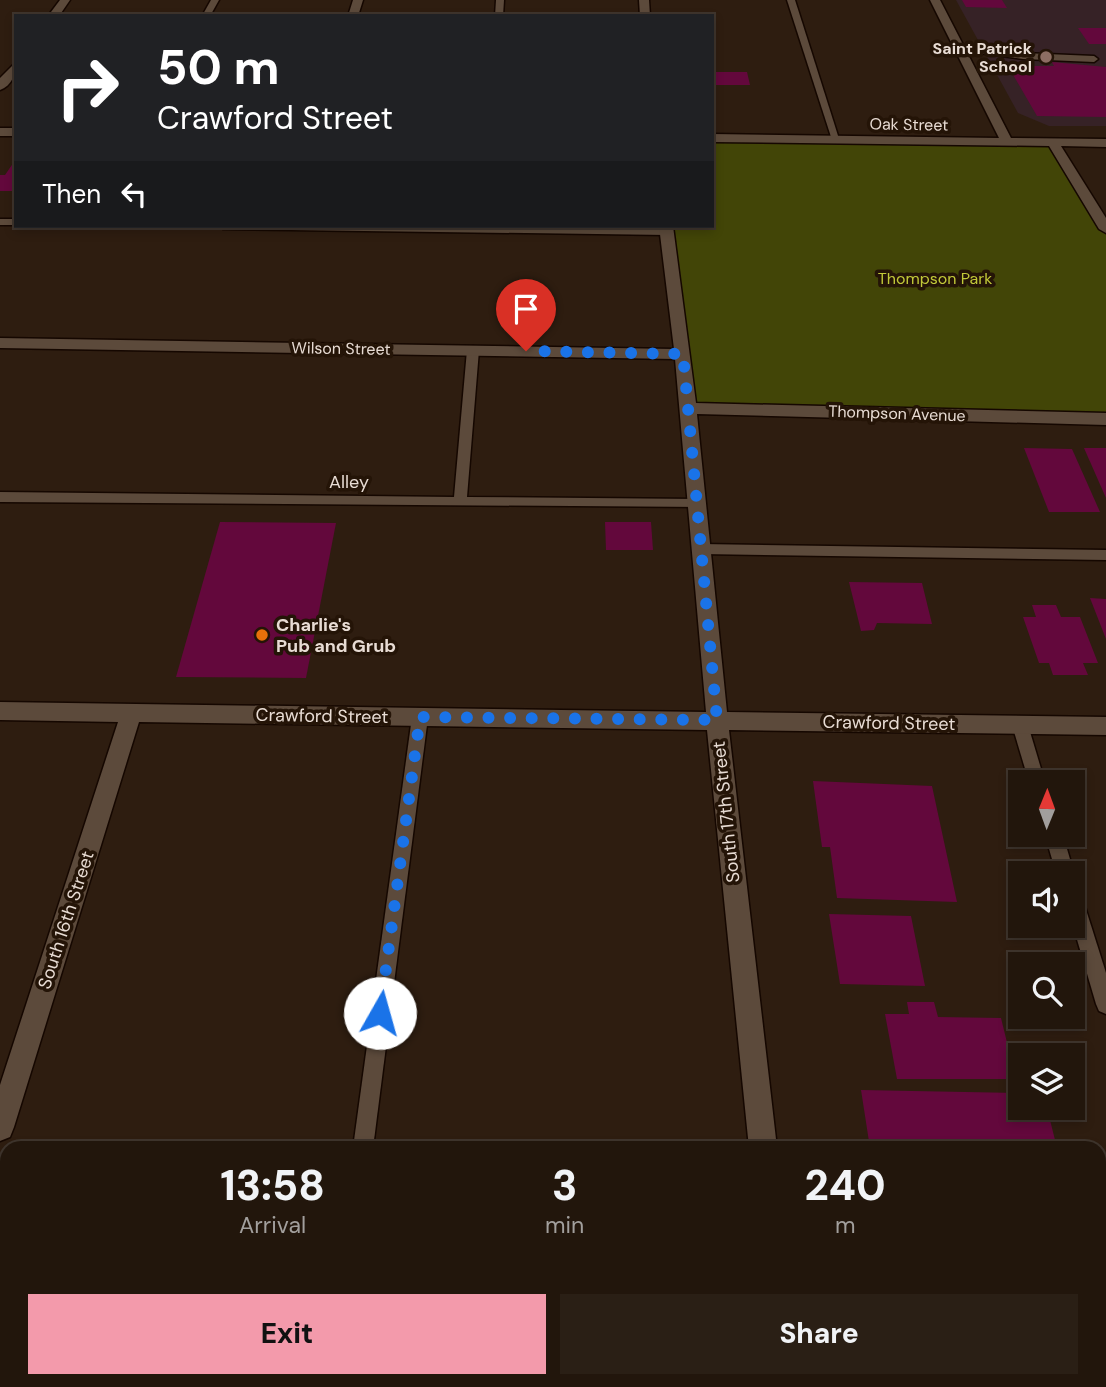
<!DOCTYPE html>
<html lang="en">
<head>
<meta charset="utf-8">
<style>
	:root { --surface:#22160c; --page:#2a1f15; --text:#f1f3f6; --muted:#a29f9d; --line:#3f352d; --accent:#f39aab }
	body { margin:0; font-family:"DM Sans",sans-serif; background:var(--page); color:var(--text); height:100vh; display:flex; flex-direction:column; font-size:26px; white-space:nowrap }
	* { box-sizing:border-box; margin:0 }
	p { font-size:23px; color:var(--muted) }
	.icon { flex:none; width:38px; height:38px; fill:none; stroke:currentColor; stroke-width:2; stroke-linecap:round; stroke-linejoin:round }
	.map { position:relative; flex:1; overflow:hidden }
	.sheet { position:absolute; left:0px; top:1141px; width:1106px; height:247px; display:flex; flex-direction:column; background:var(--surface); border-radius:21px 21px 0 0; box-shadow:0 4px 10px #0003,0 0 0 2px var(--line) }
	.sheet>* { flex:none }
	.hud { position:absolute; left:14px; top:14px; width:700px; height:214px; border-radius:0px; box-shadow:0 4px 10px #0003,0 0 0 2px var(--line); background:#202124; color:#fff; overflow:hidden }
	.needle { width:46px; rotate:1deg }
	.tools { position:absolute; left:1008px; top:770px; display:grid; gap:14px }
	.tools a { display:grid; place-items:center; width:77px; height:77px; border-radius:0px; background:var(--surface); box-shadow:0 4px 10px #0003,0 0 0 2px var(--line); font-size:35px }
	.pin { position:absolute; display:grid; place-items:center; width:60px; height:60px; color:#fff; margin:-72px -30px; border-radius:50% 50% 50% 0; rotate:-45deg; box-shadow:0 0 7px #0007 }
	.pin .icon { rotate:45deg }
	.me { position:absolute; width:77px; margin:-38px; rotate:7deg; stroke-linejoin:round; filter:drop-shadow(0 0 5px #0008) }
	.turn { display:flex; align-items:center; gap:24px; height:147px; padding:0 28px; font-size:32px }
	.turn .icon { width:91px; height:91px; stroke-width:2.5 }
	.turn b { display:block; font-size:49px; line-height:60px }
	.then { display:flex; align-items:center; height:66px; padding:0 28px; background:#0003; gap:14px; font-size:26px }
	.eta { display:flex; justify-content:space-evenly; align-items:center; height:119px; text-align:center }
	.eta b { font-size:42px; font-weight:800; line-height:49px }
	.button { display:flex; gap:14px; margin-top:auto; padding:14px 28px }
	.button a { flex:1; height:80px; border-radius:0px; background:var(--accent); color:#111; font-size:28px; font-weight:800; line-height:80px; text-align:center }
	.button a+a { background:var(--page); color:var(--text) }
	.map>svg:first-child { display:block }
</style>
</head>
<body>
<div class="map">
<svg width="1106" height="1387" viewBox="0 0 1106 1387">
	<rect width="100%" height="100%" fill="#2e1d10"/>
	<polygon fill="#362226" points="956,0 1106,0 1106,126 1049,126 1018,113"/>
	<polygon fill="#424507" points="712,138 1053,143 1106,229 1106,419 688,408 665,226 712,226"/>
	<g fill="#63083c">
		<polygon points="962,0 1002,0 1007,8 966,7"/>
		<polygon points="1078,28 1106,28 1106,44 1089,44"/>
		<polygon points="1052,62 1106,67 1106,117 1037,116 1008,66 1054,66"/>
		<polygon points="712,72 747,72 750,85 712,85"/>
		<polygon points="16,159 16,191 0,191 0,175 5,175"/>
		<polygon points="1024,448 1072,449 1100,512 1049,512"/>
		<polygon points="1084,448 1106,448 1106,498"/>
		<polygon points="220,522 336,523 306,678 176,677"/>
		<polygon points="605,522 651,522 653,550 606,550"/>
		<polygon points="849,582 922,583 932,624 877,623 874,630 861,631"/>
		<polygon points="1090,598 1106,599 1106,639"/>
		<polygon points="1032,605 1056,605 1061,617 1080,617 1098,663 1083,663 1088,675 1053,675 1049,663 1039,663 1023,617 1036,617"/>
		<polygon points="813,781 932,786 957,902 837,898 830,847 822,847"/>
		<polygon points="829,914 911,916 925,986 840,984"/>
		<polygon points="907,1002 934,1002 938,1017 1001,1018 1016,1079 897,1079 885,1014 909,1014"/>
		<polygon points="861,1090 1020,1093 1020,1108 1047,1108 1057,1148 870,1148"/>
		<polygon points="12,1381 159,1381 157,1387 10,1387"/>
		<rect x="383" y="1381" width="38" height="6"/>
		<rect x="548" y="1381" width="103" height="6"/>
	</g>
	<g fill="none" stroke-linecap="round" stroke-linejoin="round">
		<g stroke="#150700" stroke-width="3">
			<g id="lane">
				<polygon points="211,0 219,0 210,16 202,16"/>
				<polygon points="496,0 504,0 503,16 495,16"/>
				<polygon points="787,0 795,0 840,142 832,140"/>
				<polygon points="960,45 1023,53 1094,56 1098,59 1094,62 1023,59 957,50 957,46"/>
				<rect x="0" y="219" width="16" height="6"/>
				<polygon points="218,226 667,229 672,232 667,235 223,229"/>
				<polygon points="473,346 479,350 467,497 697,499 704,504 702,507 0,502 0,492 454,497 467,350"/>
				<polygon points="701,544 1106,550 1106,560 701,554 694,549"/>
				<polygon points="420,710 426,712 428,717 373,1148 353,1148 412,717 414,712"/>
				<polygon points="1020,718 1026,720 1028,725 1045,782 1029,782 1012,725 1014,720"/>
				<polygon points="1045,835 1063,835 1074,873 1073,876 1073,873 1056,873"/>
				<polygon points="1073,888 1079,891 1082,897 1106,973 1106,1014 1099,1011 1096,1004 1073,926"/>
				<polygon points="320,1381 344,1381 343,1387 319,1387"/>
			</g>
		</g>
		<g stroke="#150700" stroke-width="3">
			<g id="street">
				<polygon points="60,0 70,0 59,16 48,16"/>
				<polygon points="353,0 363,0 358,16 348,16"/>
				<polygon points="639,0 649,0 650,16 640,16"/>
				<polygon points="930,0 940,0 1011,138 1106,139 1106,147 1061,146 1106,218 1106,233 1099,229 1049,146 712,142 712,134 999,138"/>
				<path d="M 16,62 C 16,73 12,86 0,90 L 0,78 Z"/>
				<rect x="0" y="128" width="16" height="8"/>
				<polygon points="659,226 673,226 696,403 1106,413 1106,425 697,414 727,712 1106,717 1106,735 729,730 777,1148 749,1148 707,730 139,722 14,1127 10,1137 0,1141 0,1085 118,722 0,720 0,702 706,712 675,359 0,348 0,338 674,349"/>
				<polygon points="772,1381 804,1381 805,1387 773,1387"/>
			</g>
		</g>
		<use href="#lane" fill="#5c4a3b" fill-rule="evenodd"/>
		<use href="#street" fill="#5c4a3b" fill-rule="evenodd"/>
	</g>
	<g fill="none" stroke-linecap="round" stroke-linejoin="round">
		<polyline stroke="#1a73e8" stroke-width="12" stroke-dasharray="0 21.6" points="380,1013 420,717 717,720 683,354 526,351"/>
	</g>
	<circle fill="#8d6e63" stroke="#241407" stroke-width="2.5" cx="1046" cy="57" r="7"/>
	<circle fill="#e8710a" stroke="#241407" stroke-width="2.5" cx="262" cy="635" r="7"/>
	<g text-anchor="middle" stroke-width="7" stroke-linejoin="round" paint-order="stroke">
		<g font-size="16" font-weight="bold" fill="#e8dcd4" stroke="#241407" text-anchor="end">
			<text x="1032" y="54">Saint Patrick<tspan x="1032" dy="18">School</tspan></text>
		</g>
		<g font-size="16" fill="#e8dcd4" stroke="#241407">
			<text transform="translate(909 124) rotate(1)" y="6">Oak Street</text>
			<text transform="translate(341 348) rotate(1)" y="6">Wilson Street</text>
			<text transform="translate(897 413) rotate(2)" y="6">Thompson Avenue</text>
		</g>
		<g font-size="16" fill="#c2c939" stroke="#241407">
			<text x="935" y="284">Thompson Park</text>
		</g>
		<g font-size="18" fill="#e8dcd4" stroke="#241407">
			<text x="349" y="488">Alley</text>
			<text transform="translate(322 716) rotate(1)" y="6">Crawford Street</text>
			<text transform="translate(889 723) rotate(1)" y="6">Crawford Street</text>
			<text transform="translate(726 812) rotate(-96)" y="6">South 17th Street</text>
			<text transform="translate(66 920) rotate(-72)" y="6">South 16th Street</text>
		</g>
		<g font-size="18" font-weight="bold" fill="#e8dcd4" stroke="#241407" text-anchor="start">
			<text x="276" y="631">Charlie's<tspan x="276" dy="21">Pub and Grub</tspan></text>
		</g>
	</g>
</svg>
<div class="tools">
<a><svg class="needle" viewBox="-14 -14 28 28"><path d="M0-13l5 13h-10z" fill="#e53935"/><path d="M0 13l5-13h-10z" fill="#a29f9d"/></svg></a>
<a><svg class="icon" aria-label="sound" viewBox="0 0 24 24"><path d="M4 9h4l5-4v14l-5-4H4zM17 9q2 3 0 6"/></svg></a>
<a><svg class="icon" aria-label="search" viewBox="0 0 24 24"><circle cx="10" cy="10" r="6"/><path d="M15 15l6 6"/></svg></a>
<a><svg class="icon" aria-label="layers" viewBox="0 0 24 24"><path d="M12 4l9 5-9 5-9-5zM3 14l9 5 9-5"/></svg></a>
</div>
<div class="pin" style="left:526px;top:351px;background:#d93025"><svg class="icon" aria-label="arrive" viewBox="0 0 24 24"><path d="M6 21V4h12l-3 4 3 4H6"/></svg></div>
<svg class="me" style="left:380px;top:1013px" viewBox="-20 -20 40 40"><circle r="19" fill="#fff"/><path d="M0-13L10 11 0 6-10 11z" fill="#1a73e8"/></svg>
<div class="hud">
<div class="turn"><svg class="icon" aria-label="right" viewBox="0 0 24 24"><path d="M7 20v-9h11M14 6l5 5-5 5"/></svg><div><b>50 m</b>Crawford Street</div></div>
<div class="then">Then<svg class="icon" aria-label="left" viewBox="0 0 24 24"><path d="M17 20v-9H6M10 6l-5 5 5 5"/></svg></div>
</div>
<section class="sheet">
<div class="eta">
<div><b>13:58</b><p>Arrival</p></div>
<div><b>3</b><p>min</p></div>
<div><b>240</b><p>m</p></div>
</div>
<div class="button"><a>Exit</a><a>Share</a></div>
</section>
</div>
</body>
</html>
